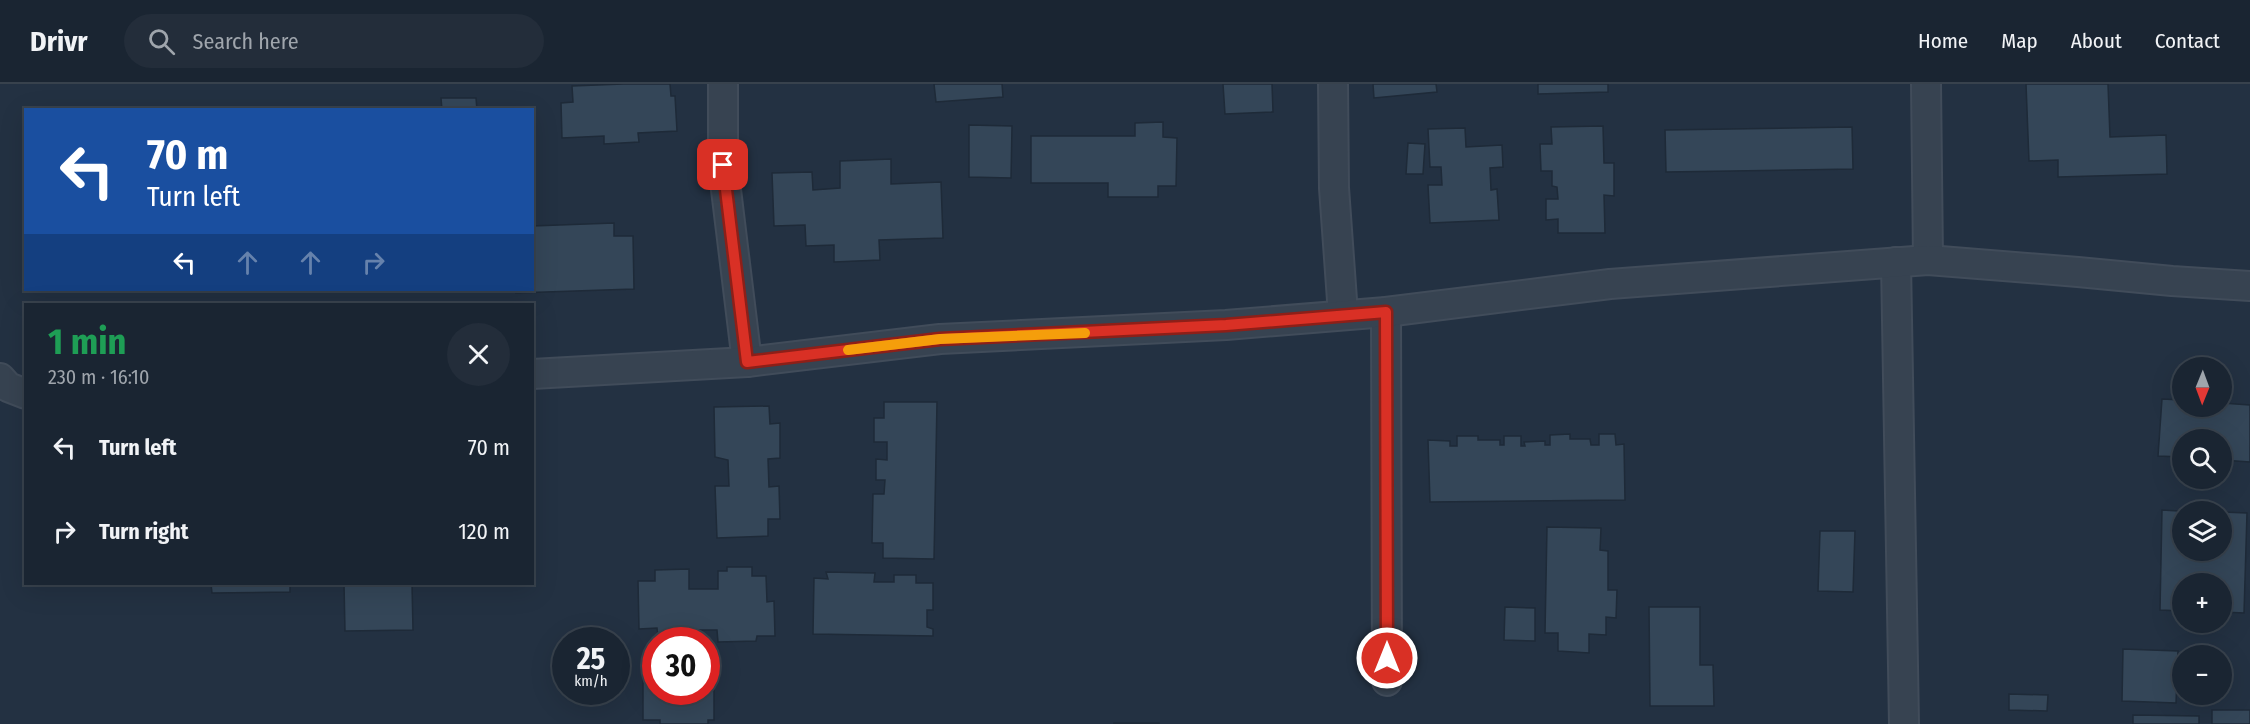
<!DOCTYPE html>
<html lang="en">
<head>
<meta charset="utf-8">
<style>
	:root { --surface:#1a2532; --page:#232d3a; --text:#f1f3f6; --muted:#9fa5ac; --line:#38424d }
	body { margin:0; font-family:"Fira Sans Condensed",sans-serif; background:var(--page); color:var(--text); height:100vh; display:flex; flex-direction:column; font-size:22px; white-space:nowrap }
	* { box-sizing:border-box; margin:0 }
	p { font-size:20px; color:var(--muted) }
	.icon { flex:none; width:33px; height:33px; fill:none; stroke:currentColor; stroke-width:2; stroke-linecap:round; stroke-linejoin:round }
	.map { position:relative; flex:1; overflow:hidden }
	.drawer { position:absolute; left:24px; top:219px; width:510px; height:282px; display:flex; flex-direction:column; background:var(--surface); border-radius:0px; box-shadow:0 6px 24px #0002,0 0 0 2px var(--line) }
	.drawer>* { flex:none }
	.hud { position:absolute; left:24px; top:24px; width:510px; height:183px; border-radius:0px; box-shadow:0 6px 24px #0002,0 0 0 2px var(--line); background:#1a4fa0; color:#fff; overflow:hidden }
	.needle { width:39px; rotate:181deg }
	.controls { position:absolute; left:2172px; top:273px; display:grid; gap:12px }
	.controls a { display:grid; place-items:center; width:60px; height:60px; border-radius:50%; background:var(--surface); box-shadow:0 6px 24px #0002,0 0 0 2px var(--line); font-size:30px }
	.speed { position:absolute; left:552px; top:543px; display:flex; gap:12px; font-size:30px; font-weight:700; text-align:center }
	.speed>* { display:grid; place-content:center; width:78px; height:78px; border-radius:50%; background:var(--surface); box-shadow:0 6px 24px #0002,0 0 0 2px var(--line); line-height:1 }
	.speed small { font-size:15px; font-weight:400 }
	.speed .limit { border:9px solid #d22; background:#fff; color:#111 }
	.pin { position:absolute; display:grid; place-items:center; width:51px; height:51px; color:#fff; margin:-26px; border-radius:12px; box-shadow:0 3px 9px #0006 }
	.me { position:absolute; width:66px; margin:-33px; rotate:0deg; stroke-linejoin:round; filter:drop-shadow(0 0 4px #0008) }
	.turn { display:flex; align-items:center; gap:21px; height:126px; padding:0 24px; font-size:27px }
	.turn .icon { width:78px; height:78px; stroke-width:2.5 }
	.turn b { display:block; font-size:42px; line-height:51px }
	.lanes { display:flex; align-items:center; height:57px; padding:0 24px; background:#0003; justify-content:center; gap:30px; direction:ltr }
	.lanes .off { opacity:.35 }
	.round { display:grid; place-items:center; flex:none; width:63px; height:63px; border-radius:32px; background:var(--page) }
	.summary { display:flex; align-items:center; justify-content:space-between; height:102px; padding:0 24px }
	h1 { font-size:36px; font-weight:700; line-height:45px; color:#1e9e55 }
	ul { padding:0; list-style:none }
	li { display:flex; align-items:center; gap:18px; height:84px; padding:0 24px }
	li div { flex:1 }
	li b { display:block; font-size:22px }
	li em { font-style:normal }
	header { display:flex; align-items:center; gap:36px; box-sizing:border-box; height:84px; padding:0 30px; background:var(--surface); border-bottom:2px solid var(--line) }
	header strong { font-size:28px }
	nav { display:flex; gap:33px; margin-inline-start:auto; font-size:21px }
	.search { width:420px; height:54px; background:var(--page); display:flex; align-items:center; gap:15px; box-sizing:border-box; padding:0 21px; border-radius:33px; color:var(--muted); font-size:22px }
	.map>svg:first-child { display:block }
</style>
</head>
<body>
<header>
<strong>Drivr</strong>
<div class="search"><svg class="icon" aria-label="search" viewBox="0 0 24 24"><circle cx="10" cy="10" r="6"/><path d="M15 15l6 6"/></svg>Search here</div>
<nav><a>Home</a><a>Map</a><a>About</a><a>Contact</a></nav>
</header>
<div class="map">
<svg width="2250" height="640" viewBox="0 0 2250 640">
	<rect width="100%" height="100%" fill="#233142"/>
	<g fill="#344658" stroke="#1e2a38" stroke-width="1.5">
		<polygon points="623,0 670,0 671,12 675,12 677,47 638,49 639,58 604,60 604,52 562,54 561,19 573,18 572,2"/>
		<polygon points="934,0 1002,0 1003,13 936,18"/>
		<polygon points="1223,0 1272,0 1273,28 1225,30"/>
		<polygon points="1373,0 1436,0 1437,8 1374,14"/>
		<polygon points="1538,0 1608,0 1608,8 1538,10"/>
		<polygon points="2026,0 2108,0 2110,53 2166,51 2167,90 2058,93 2058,76 2029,77"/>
		<polygon points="441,14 476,14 477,26 442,26"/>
		<polygon points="1163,38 1163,53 1177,54 1176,102 1158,102 1158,113 1108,113 1108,99 1031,99 1031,52 1135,52 1135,39"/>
		<polygon points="969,41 1012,42 1011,94 969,93"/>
		<polygon points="1603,42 1604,79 1614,79 1614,112 1604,111 1605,149 1558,149 1558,135 1546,136 1546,115 1558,115 1557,103 1552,102 1552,87 1541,87 1540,60 1552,60 1551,43"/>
		<polygon points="1852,43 1853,85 1666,88 1665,46"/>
		<polygon points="1465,44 1466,63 1502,61 1503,83 1490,84 1491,106 1497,105 1499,136 1430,139 1428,101 1442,101 1441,83 1430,83 1428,45"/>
		<polygon points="1408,59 1425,60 1423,90 1406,90"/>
		<polygon points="891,75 891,100 941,98 943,154 879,156 880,176 834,178 834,161 806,162 805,141 774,142 772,89 812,88 813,106 840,104 840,77"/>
		<polygon points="614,139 614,152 633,152 634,205 516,209 516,206 532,206 532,142"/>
		<polygon points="2162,315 2182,316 2182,322 2222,322 2222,319 2250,321 2250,378 2222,376 2222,356 2182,356 2182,373 2158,372"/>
		<polygon points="884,318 937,318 934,475 883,474 883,459 872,459 873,410 884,410 885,396 876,396 876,375 887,376 887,358 874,358 874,334 884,334"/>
		<polygon points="769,322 770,340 780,339 780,374 768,375 769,403 779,402 780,435 768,435 768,452 717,454 715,402 729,402 728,376 715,373 714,323"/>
		<polygon points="1570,350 1570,355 1590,355 1591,361 1599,361 1599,350 1615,350 1616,361 1624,360 1625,416 1430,418 1428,356 1450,357 1450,362 1457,362 1457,352 1478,352 1478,356 1500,356 1500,361 1504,361 1504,352 1521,352 1521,362 1525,362 1524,358 1545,357 1545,361 1550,361 1550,351"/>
		<polygon points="2162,426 2195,428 2182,428 2182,466 2222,466 2222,428 2247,429 2244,529 2222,528 2222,500 2182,500 2182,527 2160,526"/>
		<polygon points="1547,443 1601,444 1600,466 1608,467 1608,506 1617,506 1616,534 1606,533 1606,551 1589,550 1589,569 1558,567 1558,549 1545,549"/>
		<polygon points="1820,447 1855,447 1853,508 1818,507"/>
		<polygon points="727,483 752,483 752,492 766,492 767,518 774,517 775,552 757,552 756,557 718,558 717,546 690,546 690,553 658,553 657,544 639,545 638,497 655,497 655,486 689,485 689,505 718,505 718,487 727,487"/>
		<polygon points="826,488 875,489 874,498 894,498 894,491 916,491 916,499 933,499 933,526 927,526 927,543 933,545 933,552 813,550 814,494 828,495"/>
		<polygon points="211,500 290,500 290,508 212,509"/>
		<polygon points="344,500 412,500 413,546 345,547"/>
		<polygon points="1505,523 1535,524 1535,557 1504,556"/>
		<polygon points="1649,523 1700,523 1700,581 1713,581 1714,622 1650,622"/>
		<polygon points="2123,565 2178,567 2176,619 2122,617"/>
		<polygon points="707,577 707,593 714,593 714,636 708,636 708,640 660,640 660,636 643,636 643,593 656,593 656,608 706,608"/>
		<polygon points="2009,610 2048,611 2047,627 2009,626"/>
		<rect x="2212" y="626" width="38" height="14"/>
		<polygon points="2133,631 2199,632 2199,640 2133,640"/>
		<rect x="1114" y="639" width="45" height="1"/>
	</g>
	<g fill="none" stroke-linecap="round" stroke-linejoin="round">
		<g stroke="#414c5a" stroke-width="32">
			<g id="street">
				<polyline points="723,0 723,81 747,278"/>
				<polyline points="1333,0 1334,104 1343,230"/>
				<polyline points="1926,0 1928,176"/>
				<polyline points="1896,178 1904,640"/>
				<polyline points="1386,228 1387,597"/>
				<polyline points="532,290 747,278 940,255 1226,241 1386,228 1610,200 1928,176 2078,188 2172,197 2250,202"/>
				<polyline points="0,294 8,303 26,310"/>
			</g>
		</g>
		<use href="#street" stroke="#374351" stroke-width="28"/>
	</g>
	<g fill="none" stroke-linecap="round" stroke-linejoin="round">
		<g stroke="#8d1f18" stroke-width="15">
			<polyline id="route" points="723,81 747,278 940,255 1226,241 1386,228 1387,574"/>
		</g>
		<use href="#route" stroke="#d93025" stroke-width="10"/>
		<polyline stroke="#f59e0b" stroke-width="10" points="848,266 940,255 1085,249"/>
	</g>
</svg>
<div class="controls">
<a><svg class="needle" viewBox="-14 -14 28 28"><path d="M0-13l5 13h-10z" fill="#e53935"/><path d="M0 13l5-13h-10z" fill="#9fa5ac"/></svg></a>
<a><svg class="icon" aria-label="search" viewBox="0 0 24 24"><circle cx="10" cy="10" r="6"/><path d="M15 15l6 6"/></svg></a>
<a><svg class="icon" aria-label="layers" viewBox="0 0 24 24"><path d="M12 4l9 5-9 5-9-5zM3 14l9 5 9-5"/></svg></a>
<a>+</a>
<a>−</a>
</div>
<div class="speed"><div>25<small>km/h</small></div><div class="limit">30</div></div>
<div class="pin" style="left:723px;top:81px;background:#d93025"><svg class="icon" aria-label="arrive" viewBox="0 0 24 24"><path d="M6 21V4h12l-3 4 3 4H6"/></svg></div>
<svg class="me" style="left:1387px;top:574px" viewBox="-20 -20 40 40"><circle r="17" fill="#d93025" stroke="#fff" stroke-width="3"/><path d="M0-11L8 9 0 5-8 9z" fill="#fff"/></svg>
<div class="hud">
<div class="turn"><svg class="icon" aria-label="left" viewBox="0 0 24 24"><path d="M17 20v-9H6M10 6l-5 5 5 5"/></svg><div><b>70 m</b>Turn left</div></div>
<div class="lanes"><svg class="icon" aria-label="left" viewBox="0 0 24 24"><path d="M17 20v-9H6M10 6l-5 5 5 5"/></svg><svg class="icon off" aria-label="ahead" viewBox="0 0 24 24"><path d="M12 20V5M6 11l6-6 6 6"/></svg><svg class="icon off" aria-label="ahead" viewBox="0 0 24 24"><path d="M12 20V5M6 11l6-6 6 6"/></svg><svg class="icon off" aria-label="right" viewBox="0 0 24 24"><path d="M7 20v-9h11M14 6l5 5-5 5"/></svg></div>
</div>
<section class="drawer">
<div class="summary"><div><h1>1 min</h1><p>230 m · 16:10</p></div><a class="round"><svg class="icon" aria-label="close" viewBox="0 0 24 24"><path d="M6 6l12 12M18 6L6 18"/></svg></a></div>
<ul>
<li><svg class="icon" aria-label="left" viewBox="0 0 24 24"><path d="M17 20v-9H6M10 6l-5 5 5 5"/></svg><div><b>Turn left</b></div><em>70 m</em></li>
<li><svg class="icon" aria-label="right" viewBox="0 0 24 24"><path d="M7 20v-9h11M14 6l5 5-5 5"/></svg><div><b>Turn right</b></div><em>120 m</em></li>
</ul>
</section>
</div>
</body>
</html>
